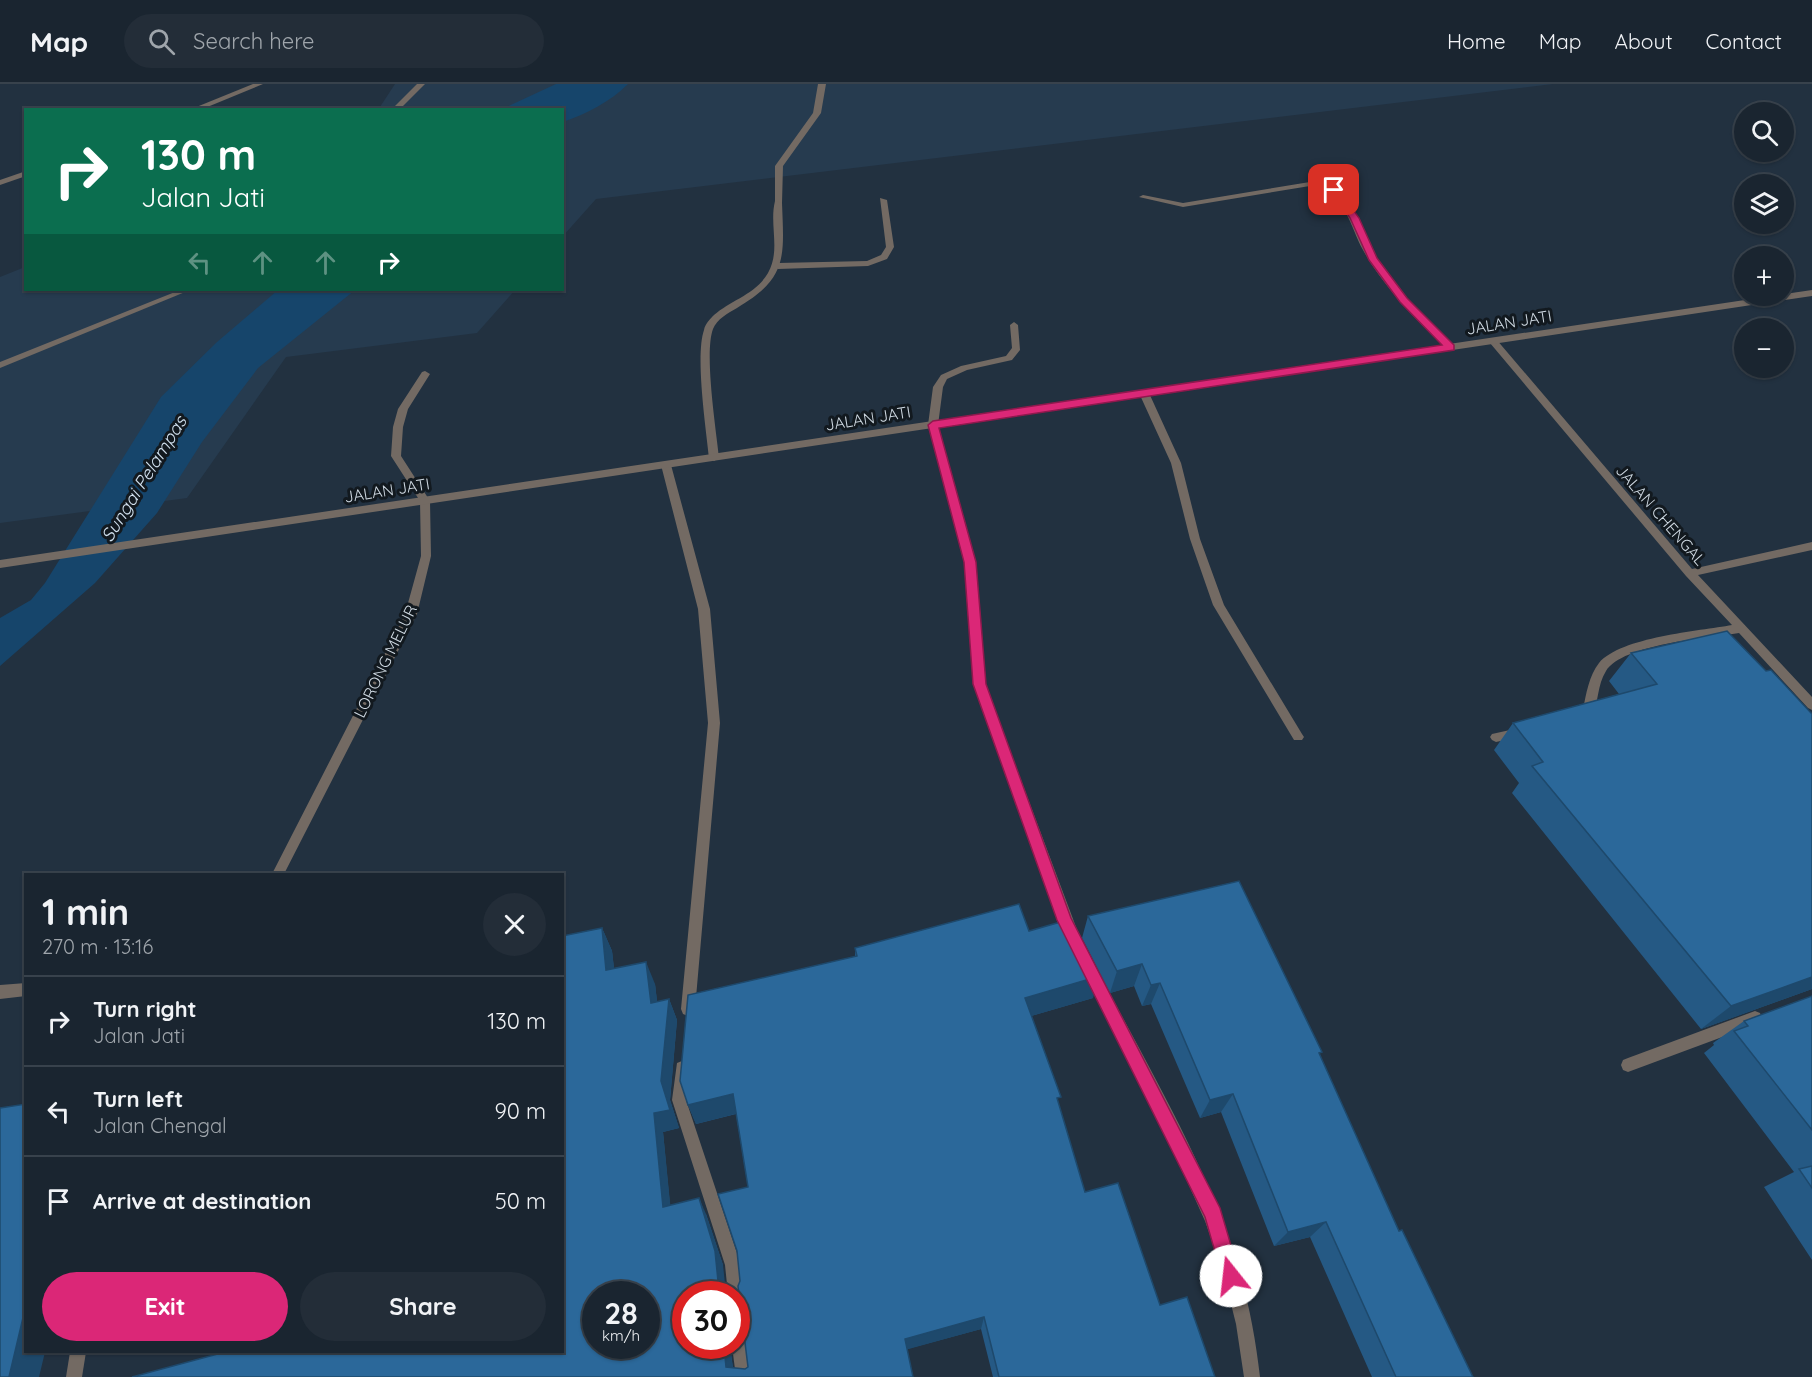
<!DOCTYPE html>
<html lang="en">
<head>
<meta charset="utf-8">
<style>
	:root { --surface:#1a2530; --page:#232d38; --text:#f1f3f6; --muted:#9fa5ab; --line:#38424c; --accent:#db2777 }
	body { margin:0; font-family:Quicksand,sans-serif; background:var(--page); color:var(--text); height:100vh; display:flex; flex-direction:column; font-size:22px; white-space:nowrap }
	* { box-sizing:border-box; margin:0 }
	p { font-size:20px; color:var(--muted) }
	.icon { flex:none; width:33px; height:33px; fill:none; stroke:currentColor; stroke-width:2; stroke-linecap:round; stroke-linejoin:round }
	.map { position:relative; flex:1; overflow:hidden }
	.side { position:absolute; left:24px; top:789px; width:540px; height:480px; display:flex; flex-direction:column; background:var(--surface); border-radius:0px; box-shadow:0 2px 4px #0004,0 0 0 2px var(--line) }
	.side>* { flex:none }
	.banner { position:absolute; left:24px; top:24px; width:540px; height:183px; border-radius:0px; box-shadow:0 2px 4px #0004,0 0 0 2px var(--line); background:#0b6e4f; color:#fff; overflow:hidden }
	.buttons { position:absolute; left:1734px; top:18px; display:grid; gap:12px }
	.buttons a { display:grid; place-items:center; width:60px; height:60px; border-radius:50%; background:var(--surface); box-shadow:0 2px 4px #0004,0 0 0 2px var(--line); font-size:30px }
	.speed { position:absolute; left:582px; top:1197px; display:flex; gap:12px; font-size:30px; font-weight:700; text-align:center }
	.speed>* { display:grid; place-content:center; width:78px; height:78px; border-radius:50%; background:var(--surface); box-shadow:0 2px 4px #0004,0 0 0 2px var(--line); line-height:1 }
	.speed small { font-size:15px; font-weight:400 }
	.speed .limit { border:9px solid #d22; background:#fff; color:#111 }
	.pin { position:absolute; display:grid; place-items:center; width:51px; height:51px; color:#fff; margin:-26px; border-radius:12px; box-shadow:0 3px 9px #0006 }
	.me { position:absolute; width:66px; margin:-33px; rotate:344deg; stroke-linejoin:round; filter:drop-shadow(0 0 4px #0008) }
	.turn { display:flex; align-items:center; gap:21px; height:126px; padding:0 18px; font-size:27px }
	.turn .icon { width:78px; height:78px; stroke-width:2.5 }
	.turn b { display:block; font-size:42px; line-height:51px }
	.lanes { display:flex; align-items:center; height:57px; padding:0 18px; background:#0003; justify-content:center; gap:30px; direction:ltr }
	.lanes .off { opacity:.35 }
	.round { display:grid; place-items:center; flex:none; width:63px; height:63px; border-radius:32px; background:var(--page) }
	.summary { display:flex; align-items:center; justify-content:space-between; height:102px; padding:0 18px }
	h1 { font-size:36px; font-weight:700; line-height:45px }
	.action { display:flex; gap:12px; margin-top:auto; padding:12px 18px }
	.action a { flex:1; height:69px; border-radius:36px; background:var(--accent); color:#fff; font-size:24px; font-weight:700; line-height:69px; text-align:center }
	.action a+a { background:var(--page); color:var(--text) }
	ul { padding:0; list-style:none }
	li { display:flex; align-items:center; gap:18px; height:90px; padding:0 18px; border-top:2px solid var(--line) }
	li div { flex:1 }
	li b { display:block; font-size:22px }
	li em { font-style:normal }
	header { display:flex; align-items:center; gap:36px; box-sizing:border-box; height:84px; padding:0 30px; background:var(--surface); border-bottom:2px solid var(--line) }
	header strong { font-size:28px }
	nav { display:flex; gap:33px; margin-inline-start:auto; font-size:21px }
	.search { width:420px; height:54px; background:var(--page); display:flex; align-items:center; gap:15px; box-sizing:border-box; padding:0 21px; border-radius:33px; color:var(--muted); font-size:22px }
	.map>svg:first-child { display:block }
</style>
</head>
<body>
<header>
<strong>Map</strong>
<div class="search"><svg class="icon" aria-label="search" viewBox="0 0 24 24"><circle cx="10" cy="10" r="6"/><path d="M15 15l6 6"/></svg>Search here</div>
<nav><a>Home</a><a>Map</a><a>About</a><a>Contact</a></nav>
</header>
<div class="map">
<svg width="1812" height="1293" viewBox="0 0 1812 1293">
	<rect width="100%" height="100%" fill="#223140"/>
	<g fill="#263b4f">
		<polygon points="395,0 1553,0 596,115 563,152 562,26 378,26"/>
		<polygon points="25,183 26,206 515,206 477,249 286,273 187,414 0,439 0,193"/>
	</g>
	<g fill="#16456b">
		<path d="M 556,0 L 628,0 C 610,18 586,30 563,38 L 562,26 L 502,25 Z"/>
		<polygon points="278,206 355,206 258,284 202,358 157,429 95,499 0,582 0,534 31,516 45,499 161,313 217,258"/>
	</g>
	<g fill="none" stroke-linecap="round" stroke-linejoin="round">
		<g fill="#736a63" fill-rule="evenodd">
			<polygon points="417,0 425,0 399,26 391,26"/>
			<polygon points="818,0 826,0 821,29 783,82 782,119 775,121 775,82 813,29"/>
			<polygon points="880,114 887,116 894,163 887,175 868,182 778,185 774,182 778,179 867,177 881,171 886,163"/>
			<polygon points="180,206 190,206 0,284 0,278"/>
		</g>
		<g fill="#736a63" fill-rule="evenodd">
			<polygon points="253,0 263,0 200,26 189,26"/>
			<polygon points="26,87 26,92 0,101 0,96"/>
			<path d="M 1316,97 C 1323,98 1332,100 1337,105 C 1356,124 1362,152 1376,174 C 1397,206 1426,234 1453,261 L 1453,265 L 1447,265 C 1417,235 1384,204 1363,166 C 1351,144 1344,108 1316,101 L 1183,123 L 1139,113 L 1143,111 L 1183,119 Z"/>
			<path d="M 775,117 L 782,119 C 784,173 788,194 737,224 C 728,229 717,235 713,245 C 704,269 716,345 719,374 L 714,377 L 709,374 C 706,344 695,272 704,246 C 705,240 710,235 714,231 C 731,216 756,210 768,189 C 781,166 769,141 775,117 Z"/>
			<polygon points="1014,238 1018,241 1020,266 1012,276 967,286 947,295 943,303 938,341 975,478 985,600 1079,851 1077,855 1072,857 1067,855 1065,851 973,600 965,478 928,341 933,303 941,291 961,282 1006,272 1012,264 1010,241"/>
			<path d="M 1493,254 L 1496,255 L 1692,485 L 1812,458 L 1812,466 L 1698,491 L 1812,613 L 1812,626 L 1808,624 L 1739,549 C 1707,554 1623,560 1606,587 C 1597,601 1599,618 1592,632 L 1585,636 L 1581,634 L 1579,631 L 1583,626 C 1586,610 1589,592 1599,579 C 1621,553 1699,547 1732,541 L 1686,492 L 1490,259 L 1488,257 Z"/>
			<polygon points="425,287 430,290 408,325 403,343 401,372 430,417 431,472 417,530 284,790 272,790 405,530 421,472 420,417 391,372 393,343 398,325 422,288"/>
			<polygon points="1144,306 1149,309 1181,379 1200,455 1224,521 1302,650 1304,653 1302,656 1294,656 1213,521 1190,455 1171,379 1139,309"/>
			<polygon points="666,378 671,381 710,525 720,639 695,925 693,930 688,932 683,930 681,925 708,639 698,525 661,381"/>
			<polygon points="1519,644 1523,646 1525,649 1523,652 1496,658 1492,656 1490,653 1492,650"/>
			<path d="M 1091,882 L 1096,883 C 1147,982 1209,1083 1240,1190 C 1250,1224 1256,1258 1260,1293 L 1244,1293 L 1236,1240 L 1223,1188 L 1205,1137 L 1161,1039 L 1084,888 L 1086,883 Z"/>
			<polygon points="26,899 26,912 0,915 0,901"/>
			<polygon points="1755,927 1760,929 1762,934 1760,939 1628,988 1623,986 1621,981 1623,976 1628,974"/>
			<polygon points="682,977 687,979 689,984 686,1016 741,1181 744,1210 742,1215 752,1293 736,1293 732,1262 736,1262 736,1210 728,1210 725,1181 672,1016 677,979"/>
			<polygon points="70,1268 86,1268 82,1293 66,1293"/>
		</g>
		<polygon fill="#736a63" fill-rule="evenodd" points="1812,206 1812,212 0,484 0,476"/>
	</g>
	<g fill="#255984">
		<polygon points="1631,569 1766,587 1812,630 1812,905 1701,945 1512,709 1519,699 1494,666 1513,639 1619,610 1609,597"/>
		<polygon points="1088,832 1320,971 1399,1147 1473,1293 1372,1293 1310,1153 1274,1162 1221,1028 1200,1034 1151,920 1142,922 1134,902 1110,909 1082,854"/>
		<polygon points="602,844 612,867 614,885 655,900 657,918 669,915 677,936 670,1016 679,1044 663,1048 670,1121 706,1130 723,1181 686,1262 731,1262 730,1262 733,1284 745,1285 748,1283 740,1197 748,1103 736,1030 696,1040 688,1021 855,873 855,864 1029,847 1093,914 1031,932 1085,1108 1160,1221 1215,1293 993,1293 981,1245 907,1265 913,1293 225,1268 562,1268"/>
		<polygon points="1812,912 1812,1176 1764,1103 1794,1088 1704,969 1714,961 1713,959 1744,937"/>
	</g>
	<g fill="#1e496c">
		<polygon points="602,844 612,867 617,908 606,886"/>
		<polygon points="646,878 655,900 660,940 651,919"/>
		<polygon points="1142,880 1134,902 1110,909 1117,887"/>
		<polygon points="1100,892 1093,914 1021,935 1025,914"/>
		<polygon points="1812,893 1812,905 1701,945 1731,922"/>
		<polygon points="1160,899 1151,920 1142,922 1151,901"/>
		<polygon points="669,915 677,936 670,1016 679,1044 663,1048 672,1138 663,1123 654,1029"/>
		<polygon points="733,1010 739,1029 696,1040 688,1021"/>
		<polygon points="1233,1010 1221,1028 1200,1034 1210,1016"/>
		<polygon points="699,1114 706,1130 723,1181 726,1210 718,1197"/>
		<polygon points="1326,1138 1310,1153 1274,1162 1288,1148"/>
		<polygon points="727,1199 733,1210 727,1210"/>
		<polygon points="26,1221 26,1268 45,1268 39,1293 9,1293"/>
		<polygon points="984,1233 981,1245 905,1266 905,1255"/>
		<polygon points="724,1262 731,1262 730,1262 734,1293 726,1283"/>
	</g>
	<g fill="#2b689a" stroke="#1e496c" stroke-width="1.5" fill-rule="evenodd">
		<polygon points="1727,547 1766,587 1771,586 1812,630 1812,893 1731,922 1532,682 1543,678 1513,639 1657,600 1631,569"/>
		<polygon points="1239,797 1322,968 1319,969 1399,1147 1402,1146 1473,1293 1396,1293 1326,1138 1288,1148 1233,1010 1210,1016 1160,899 1151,901 1142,880 1117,887 1088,832"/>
		<path d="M 1019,820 L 1029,847 L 1071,835 L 1100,892 L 1025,914 L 1061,1013 L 1057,1014 L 1085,1108 L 1118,1099 L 1160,1221 L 1187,1213 L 1215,1293 L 999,1293 L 984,1233 L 905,1255 L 913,1293 L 132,1293 L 225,1268 L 562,1268 L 562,852 L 602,844 L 606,886 L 646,878 L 651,919 L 669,915 L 661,997 L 670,1026 L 654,1029 L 663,1123 L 699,1114 L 715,1167 L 718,1197 L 727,1199 L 727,1210 L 686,1210 L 686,1262 L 724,1262 L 726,1283 L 745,1285 L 748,1283 L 738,1202 L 740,1197 L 737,1167 L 718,1110 L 748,1103 L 733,1010 L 688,1021 L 680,997 L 688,911 L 857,872 L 855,864 ZM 596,1210 L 646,1210 L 646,1262 L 596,1262 Z"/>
		<polygon points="1812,912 1812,1046 1734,947 1748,942 1744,937"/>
		<polygon points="26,1020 26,1221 9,1293 0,1293 0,1024"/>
		<polygon points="1812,1082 1812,1104 1799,1085"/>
	</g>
	<polygon fill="#db2777" stroke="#8e194d" stroke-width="1.5" points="1331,104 1338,104 1359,134 1377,174 1407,214 1454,261 1454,266 939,344 976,478 986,600 1071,834 1220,1124 1240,1192 1238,1199 1231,1202 1225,1199 1222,1192 1205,1133 1057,836 973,600 964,478 928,341 933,337 1442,261 1400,218 1369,176 1350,134 1330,106"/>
	<g text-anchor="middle" stroke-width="6" stroke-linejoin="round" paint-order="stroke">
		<g font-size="16" fill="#cfd9e2" stroke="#12191f">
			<text transform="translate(1509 238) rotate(-9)" y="6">JALAN JATI</text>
			<text transform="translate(868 334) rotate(-9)" y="6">JALAN JATI</text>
			<text transform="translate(387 406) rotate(-9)" y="6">JALAN JATI</text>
			<text transform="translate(1661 431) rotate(49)" y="6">JALAN CHENGAL</text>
			<text transform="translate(385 577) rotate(-64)" y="6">LORONG MELUR</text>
		</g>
		<g font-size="18" font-style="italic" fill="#d2e2f0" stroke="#12191f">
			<text transform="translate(144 395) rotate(-58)" y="6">Sungai Pelampas</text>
		</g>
	</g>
</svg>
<div class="buttons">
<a><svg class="icon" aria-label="search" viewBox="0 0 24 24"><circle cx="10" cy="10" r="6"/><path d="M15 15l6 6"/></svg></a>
<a><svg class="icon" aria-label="layers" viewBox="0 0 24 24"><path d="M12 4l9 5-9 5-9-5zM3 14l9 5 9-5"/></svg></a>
<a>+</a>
<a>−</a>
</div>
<div class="speed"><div>28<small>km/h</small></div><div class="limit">30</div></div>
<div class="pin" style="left:1334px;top:106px;background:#d93025"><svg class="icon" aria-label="arrive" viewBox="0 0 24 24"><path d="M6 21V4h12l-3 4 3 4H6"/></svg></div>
<svg class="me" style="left:1231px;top:1192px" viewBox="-20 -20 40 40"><circle r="19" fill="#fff"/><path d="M0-13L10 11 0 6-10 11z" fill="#db2777"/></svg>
<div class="banner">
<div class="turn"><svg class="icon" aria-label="right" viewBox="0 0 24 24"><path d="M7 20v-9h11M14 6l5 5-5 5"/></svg><div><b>130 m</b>Jalan Jati</div></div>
<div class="lanes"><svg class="icon off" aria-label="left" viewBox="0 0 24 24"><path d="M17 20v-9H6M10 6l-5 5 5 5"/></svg><svg class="icon off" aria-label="ahead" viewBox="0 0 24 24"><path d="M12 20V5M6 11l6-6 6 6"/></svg><svg class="icon off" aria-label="ahead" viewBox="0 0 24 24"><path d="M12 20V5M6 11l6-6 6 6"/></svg><svg class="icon" aria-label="right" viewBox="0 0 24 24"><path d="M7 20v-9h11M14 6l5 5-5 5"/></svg></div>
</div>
<section class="side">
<div class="summary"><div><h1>1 min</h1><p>270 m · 13:16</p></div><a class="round"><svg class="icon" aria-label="close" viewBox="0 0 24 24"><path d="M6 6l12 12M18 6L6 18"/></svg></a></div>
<ul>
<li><svg class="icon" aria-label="right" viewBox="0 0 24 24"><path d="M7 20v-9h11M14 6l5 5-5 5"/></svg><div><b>Turn right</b><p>Jalan Jati</p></div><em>130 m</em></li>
<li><svg class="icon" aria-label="left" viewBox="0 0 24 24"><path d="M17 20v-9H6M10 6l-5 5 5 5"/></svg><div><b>Turn left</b><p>Jalan Chengal</p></div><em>90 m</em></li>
<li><svg class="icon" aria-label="arrive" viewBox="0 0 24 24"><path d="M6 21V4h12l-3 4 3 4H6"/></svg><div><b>Arrive at destination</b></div><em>50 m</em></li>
</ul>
<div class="action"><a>Exit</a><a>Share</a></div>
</section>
</div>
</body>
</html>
